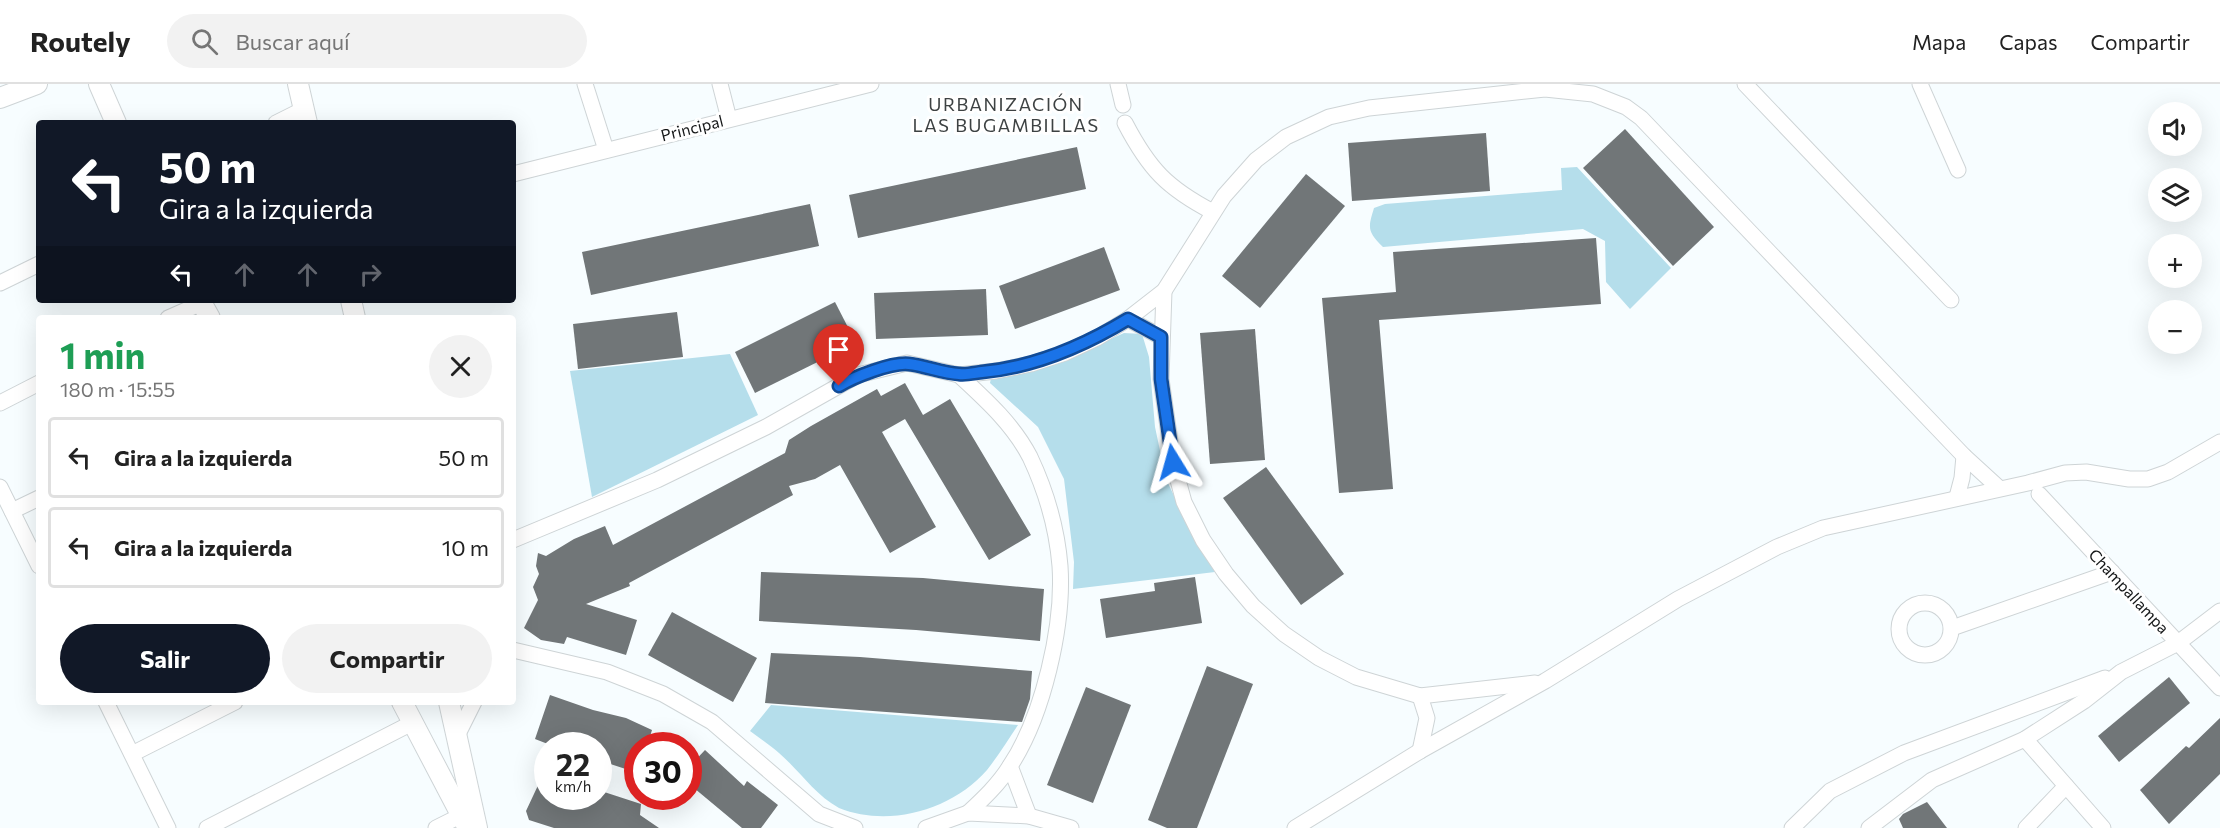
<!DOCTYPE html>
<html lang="es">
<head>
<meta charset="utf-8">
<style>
	:root { --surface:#fff; --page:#f2f2f2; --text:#222; --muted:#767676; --line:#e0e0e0; --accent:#111827 }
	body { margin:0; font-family:Commissioner,sans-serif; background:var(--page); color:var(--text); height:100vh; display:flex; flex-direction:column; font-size:22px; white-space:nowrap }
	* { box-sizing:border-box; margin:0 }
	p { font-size:20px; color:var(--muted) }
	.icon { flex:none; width:33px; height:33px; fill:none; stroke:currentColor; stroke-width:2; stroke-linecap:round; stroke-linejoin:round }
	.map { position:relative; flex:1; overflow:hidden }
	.drawer { position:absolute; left:36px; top:231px; width:480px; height:390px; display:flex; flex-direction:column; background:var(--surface); border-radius:6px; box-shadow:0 6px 24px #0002 }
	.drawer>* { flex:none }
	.guide { position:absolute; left:36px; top:36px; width:480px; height:183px; border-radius:6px; box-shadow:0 6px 24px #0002; background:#111827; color:#fff; overflow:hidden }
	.tools { position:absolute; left:2148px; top:18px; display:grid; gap:12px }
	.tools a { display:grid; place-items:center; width:54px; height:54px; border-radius:50%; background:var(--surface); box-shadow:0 6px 24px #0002; font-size:30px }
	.speed { position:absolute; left:534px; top:648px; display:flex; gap:12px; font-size:30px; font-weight:700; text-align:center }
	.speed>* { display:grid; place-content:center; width:78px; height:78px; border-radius:50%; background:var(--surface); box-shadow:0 6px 24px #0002; line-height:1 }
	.speed small { font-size:15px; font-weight:400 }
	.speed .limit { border:9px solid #d22; background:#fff; color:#111 }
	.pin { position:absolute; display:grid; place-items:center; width:51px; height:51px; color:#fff; margin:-62px -26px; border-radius:50% 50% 50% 0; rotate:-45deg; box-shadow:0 0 6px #0007 }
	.pin .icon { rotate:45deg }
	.me { position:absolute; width:66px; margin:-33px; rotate:352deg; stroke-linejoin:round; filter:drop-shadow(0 0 4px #0008) }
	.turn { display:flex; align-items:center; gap:21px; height:126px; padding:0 24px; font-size:27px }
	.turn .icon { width:78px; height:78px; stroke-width:2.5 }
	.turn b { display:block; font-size:42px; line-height:51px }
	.lanes { display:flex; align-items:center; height:57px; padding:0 24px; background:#0003; justify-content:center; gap:30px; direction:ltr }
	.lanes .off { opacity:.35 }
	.round { display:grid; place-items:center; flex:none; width:63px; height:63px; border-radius:32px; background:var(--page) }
	.summary { display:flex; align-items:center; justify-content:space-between; height:102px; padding:0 24px }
	h1 { font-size:36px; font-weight:700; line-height:45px; color:#1e9e55 }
	.button { display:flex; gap:12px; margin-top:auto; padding:12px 24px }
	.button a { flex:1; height:69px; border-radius:36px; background:var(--accent); color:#fff; font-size:24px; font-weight:700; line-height:69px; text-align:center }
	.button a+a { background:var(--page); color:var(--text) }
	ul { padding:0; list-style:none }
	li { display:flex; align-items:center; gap:18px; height:81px; margin:0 12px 9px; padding:0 12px; border:3px solid var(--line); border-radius:6px }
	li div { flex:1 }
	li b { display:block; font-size:22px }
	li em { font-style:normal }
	header { display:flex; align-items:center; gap:36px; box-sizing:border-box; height:84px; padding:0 30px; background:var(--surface); border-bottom:2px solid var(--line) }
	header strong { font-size:28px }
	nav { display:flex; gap:33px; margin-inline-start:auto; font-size:21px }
	.search { width:420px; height:54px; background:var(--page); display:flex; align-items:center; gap:15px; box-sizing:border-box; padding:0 21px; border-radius:33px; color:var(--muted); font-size:22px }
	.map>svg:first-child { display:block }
</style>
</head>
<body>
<header>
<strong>Routely</strong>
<div class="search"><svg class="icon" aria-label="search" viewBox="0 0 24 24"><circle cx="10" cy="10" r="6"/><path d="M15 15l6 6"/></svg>Buscar aquí</div>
<nav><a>Mapa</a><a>Capas</a><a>Compartir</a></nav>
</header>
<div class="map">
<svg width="2220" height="744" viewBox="0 0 2220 744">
	<rect width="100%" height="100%" fill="#f7fdff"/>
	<g fill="#b5deeb">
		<path d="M 1577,83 L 1671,184 L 1630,225 L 1606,198 L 1605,157 L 1583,145 L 1383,163 C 1367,147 1368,144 1374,124 L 1385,120 L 1562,106 L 1561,84 Z"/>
		<polygon points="1124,249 1142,250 1149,273 1155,343 1166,395 1190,445 1215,488 1073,505 1074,478 1064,395 1038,343 990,299 992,289 1069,274"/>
		<polygon points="730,270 758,331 592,413 570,287"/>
		<path d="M 771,621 L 1018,641 C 1008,656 998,672 987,686 C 952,726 889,744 839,724 C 814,710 800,687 779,669 C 770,661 759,654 750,647 Z"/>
	</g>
	<g fill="#717678">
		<polygon points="1625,45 1714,143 1673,182 1583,84"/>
		<polygon points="1486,49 1490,107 1352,117 1348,59"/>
		<polygon points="1077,63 1086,105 858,154 849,111"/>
		<polygon points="1306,90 1345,122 1260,224 1222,192"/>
		<polygon points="810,120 819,162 591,211 582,168"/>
		<polygon points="1596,154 1601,220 1379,236 1393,405 1339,409 1322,214 1396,208 1393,168"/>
		<polygon points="1104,163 1120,206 1015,245 999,202"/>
		<polygon points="986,205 988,251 876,255 874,209"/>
		<polygon points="835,218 856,259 755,309 735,268"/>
		<polygon points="677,228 683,273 578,285 573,240"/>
		<polygon points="1255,245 1265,376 1210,380 1200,249"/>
		<polygon points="905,299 923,331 950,315 1031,451 989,476 905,335 882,348 936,443 890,469 840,381 815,395 789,402 793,411 629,499 630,502 586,520 637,536 626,571 567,553 564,560 541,556 524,544 538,516 533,503 539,490 536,482 538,469 546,472 574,455 605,442 613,461 785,369 789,356 811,342 877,305 881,312"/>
		<polygon points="1266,383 1344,490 1301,521 1223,414"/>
		<polygon points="761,488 923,494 1044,505 1040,557 916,546 759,537"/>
		<polygon points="1195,493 1202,539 1106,554 1100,515 1155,507 1154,499"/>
		<polygon points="672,528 757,574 733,618 648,571"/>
		<polygon points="771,569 860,573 1032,587 1030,615 1022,638 765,619"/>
		<polygon points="1207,582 1253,600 1197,744 1167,744 1148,736"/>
		<polygon points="2169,593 2190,619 2119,678 2098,652"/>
		<polygon points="1086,603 1131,621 1093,719 1047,701"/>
		<polygon points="550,611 593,626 626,634 652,646 647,662 638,662 638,689 598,676 598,662 553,662 535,655"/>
		<polygon points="2220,634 2220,690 2169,740 2140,706 2186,662 2189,664"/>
		<polygon points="705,666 744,702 747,697 778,721 761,744 742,744 688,699 688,684"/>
		<polygon points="548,680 548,712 598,712 598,706 641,720 640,731 659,744 554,744 529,736 526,727"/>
		<polygon points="1927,718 1947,744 1903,744 1899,735 1903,730"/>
	</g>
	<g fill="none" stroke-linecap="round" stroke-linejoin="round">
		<g stroke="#ced4d6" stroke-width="17">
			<g id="minor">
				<polyline points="585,0 606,66"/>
				<polyline points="720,0 729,35"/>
				<polyline points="1118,0 1123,21"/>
				<polyline points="1745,0 1951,216"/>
				<polyline points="1920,0 1958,86"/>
				<polyline points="276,39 304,25"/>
				<path d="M 1125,39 C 1149,85 1167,104 1213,128"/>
				<polyline points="513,90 871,0"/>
				<polyline points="0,199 39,180"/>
				<polyline points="1164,207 1161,295 1173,378 1184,418 1203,456 1226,490 1253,522 1284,550 1319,574 1356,593 1420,612 1535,599"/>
				<polyline points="168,234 202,219"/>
				<polyline points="1128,235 1161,253"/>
				<path d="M 959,291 C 985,315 1013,340 1030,373 C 1046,407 1057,445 1060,482 C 1064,542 1043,632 1010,682 C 999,700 983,715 968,729"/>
				<polyline points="0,319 39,299"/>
				<polyline points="0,403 39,482"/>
				<polyline points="2039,410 2220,604"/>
				<polyline points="1957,413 1962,394 1964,372"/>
				<polyline points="12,427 39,414"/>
				<polyline points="513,456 657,396 766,343 858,291 907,279 959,291 996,287 1031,280 1065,269 1097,254 1128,235 1164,207 1224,112 1256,76 1286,53 1329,33 1369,24 1545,5 1593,10 1626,23 1641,34 1964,372 1999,404"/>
				<circle cx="1925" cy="545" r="26"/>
				<polyline points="1952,544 2112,488"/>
				<polyline points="513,566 607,588 663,610 712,638 819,730 855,744"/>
				<polyline points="1420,612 1427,634 1420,667"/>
				<polyline points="106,618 168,744"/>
				<polyline points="456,654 474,618"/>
				<polyline points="2025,655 2103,744"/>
				<polyline points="132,670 235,618"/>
				<polyline points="1010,682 1029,732"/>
				<polyline points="207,744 412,639"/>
				<polyline points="436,744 462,731"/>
				<polyline points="926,744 968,729 1029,732 1071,744"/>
				<polyline points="1295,744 1420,667 1545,597 1678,515 1777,463 1823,444 2028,399 2065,389 2086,388 2129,395 2148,395 2168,388 2220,358"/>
				<polyline points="1792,744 1830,707 1904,669 2105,594"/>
				<polyline points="1869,744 1932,696 2025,655 2084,617 2121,588 2178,559 2220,527"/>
				<polyline points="2026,744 2066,702"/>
			</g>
		</g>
		<g stroke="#ced4d6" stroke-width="22">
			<g id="tertiary">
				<polyline points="99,0 116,39"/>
				<polyline points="298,0 307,39"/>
				<polyline points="0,14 37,0"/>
				<polyline points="200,216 210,234"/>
				<polyline points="351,216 355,234"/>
				<polyline points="402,618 468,744"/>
				<polyline points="449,618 477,744"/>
			</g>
		</g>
		<use href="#minor" stroke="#fff" stroke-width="15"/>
		<use href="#tertiary" stroke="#fff" stroke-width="20"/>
	</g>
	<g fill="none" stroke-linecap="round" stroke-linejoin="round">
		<g stroke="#114b97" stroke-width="15">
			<path id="route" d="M 839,302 C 854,293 892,278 909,280 C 926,282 942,289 959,290 C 966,291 974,289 982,288 C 1035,283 1082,263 1128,235 L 1161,253 L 1161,295 L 1173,378"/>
		</g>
		<use href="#route" stroke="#1a73e8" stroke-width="10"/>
	</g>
	<g text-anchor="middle" stroke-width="6" stroke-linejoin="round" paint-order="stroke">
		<g font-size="16" fill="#141617" stroke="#fff">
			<text transform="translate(692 44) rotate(-14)" y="6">Principal</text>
			<text transform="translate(2129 507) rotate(47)" y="6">Champallampa</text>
		</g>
		<g font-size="18" letter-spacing="1.5" fill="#3d4243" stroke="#fff">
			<text x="1006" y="27">URBANIZACIÓN<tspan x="1006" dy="21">LAS BUGAMBILLAS</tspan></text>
		</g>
	</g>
</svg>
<div class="tools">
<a><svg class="icon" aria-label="sound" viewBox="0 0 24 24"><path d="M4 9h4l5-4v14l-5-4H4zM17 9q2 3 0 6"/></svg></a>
<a><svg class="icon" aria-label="layers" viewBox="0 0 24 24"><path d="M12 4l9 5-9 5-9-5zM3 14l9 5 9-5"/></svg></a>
<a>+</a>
<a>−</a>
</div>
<div class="speed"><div>22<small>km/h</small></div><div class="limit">30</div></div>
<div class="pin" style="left:839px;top:302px;background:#d93025"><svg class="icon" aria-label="arrive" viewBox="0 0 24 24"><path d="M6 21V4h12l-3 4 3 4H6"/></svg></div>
<svg class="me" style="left:1173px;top:378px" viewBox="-20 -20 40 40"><path d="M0-17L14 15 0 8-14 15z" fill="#1a73e8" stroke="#fff" stroke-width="4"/></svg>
<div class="guide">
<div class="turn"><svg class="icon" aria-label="left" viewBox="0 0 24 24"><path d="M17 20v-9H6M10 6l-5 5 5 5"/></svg><div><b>50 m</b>Gira a la izquierda</div></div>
<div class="lanes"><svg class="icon" aria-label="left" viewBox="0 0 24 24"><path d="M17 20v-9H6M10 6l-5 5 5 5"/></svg><svg class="icon off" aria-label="ahead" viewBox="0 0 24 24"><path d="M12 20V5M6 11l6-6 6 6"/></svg><svg class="icon off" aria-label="ahead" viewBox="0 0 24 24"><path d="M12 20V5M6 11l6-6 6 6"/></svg><svg class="icon off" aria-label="right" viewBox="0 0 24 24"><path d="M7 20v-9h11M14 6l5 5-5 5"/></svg></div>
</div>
<section class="drawer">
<div class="summary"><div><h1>1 min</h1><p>180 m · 15:55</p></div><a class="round"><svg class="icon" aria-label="close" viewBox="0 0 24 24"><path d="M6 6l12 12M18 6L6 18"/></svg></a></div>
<ul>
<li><svg class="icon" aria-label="left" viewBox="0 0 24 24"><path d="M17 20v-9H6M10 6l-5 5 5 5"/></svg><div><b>Gira a la izquierda</b></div><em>50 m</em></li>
<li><svg class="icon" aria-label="left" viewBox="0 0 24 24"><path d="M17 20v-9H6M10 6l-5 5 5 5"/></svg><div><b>Gira a la izquierda</b></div><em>10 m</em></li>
</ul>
<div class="button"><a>Salir</a><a>Compartir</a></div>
</section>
</div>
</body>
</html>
